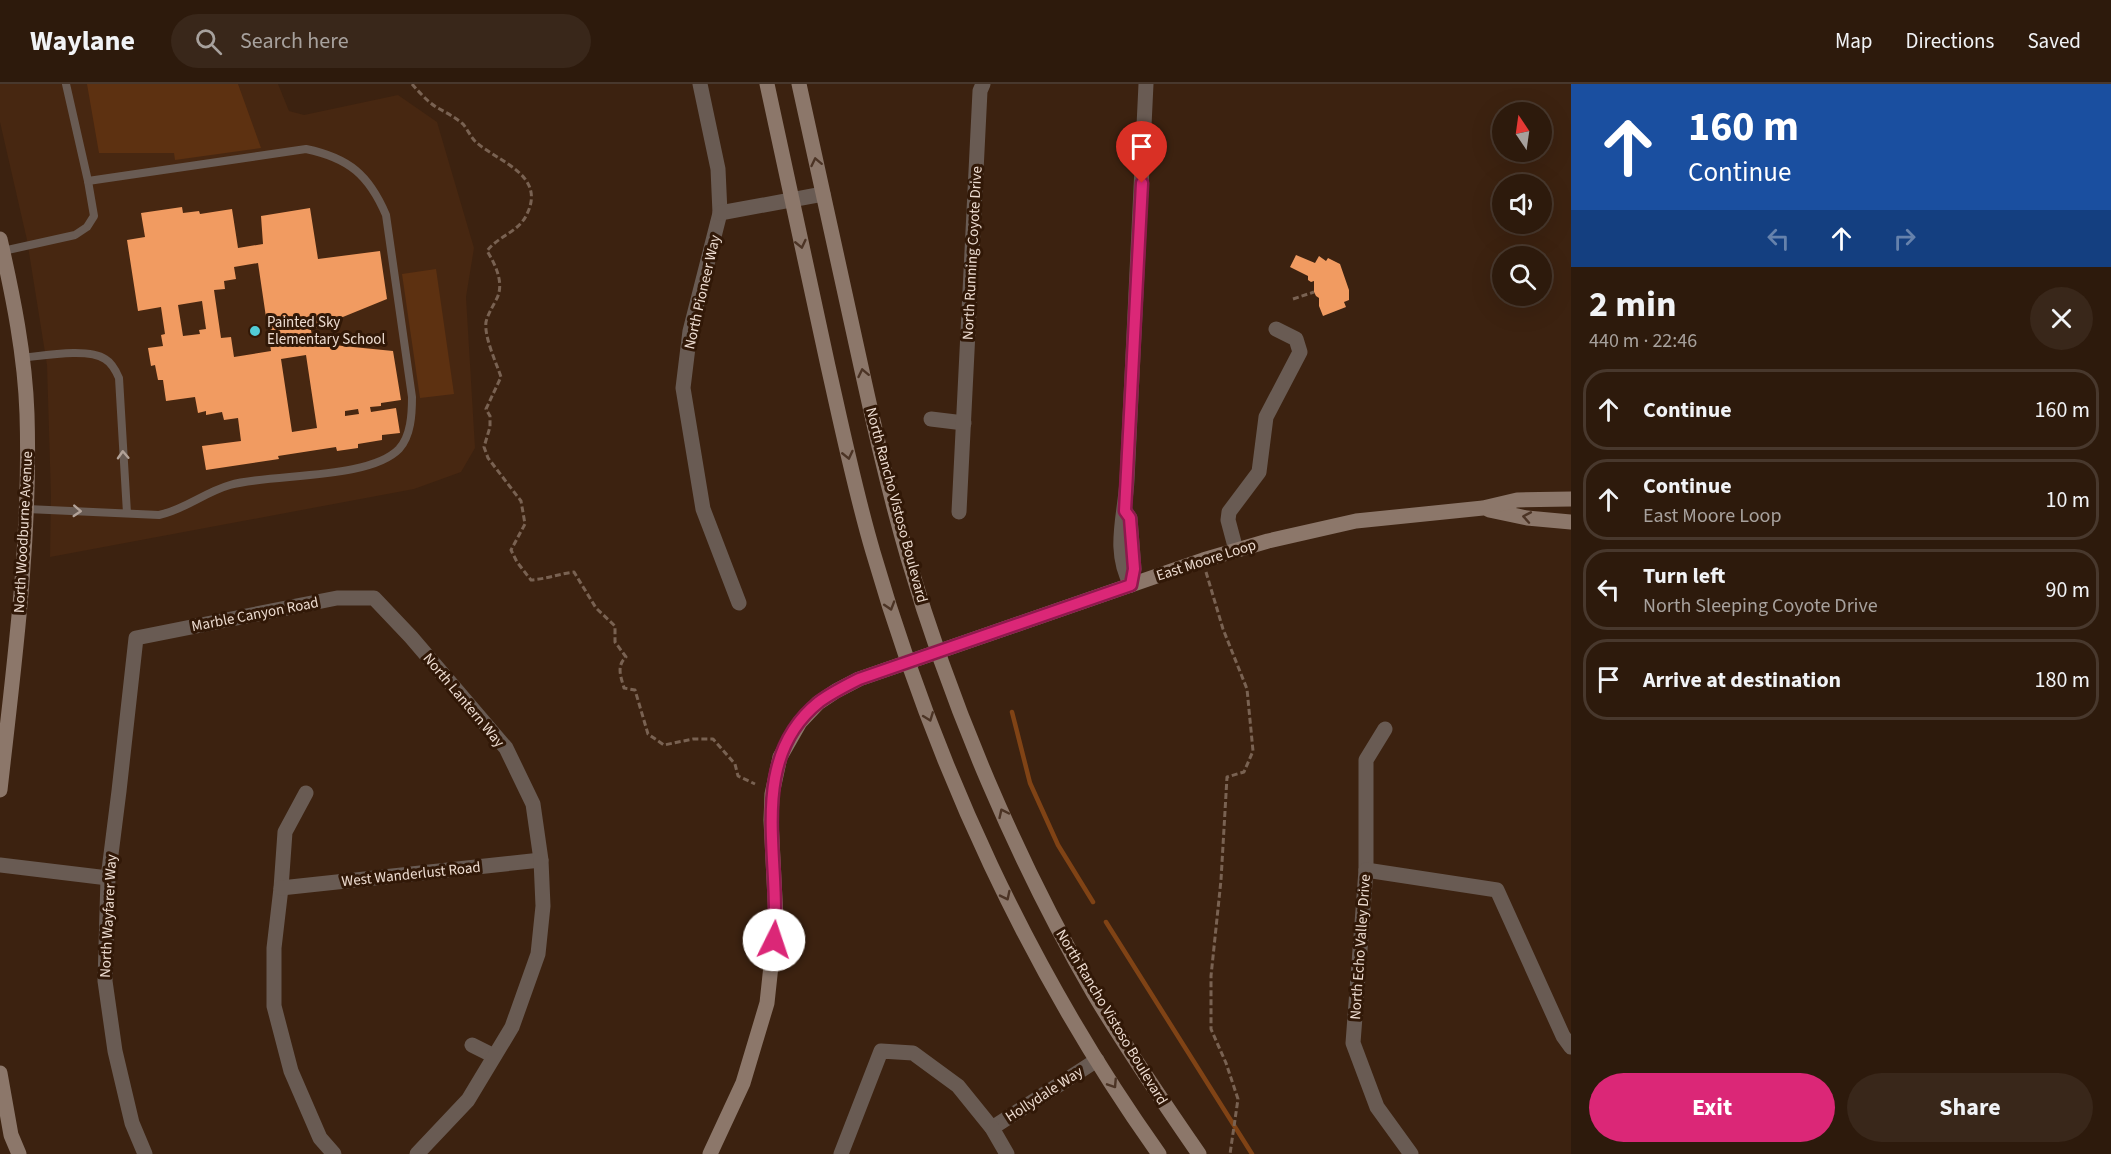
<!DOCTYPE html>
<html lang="en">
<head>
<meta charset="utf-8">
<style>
	:root { --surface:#2d1a0c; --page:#39271a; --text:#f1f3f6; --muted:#a7a19d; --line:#48382d; --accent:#db2777 }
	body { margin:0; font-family:"Source Sans 3",sans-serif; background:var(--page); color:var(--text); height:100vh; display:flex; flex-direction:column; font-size:22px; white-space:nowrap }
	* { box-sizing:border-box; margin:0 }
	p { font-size:20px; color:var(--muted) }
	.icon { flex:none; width:33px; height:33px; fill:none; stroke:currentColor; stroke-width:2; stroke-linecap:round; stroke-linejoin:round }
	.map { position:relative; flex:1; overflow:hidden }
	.sheet { display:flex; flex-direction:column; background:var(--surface); width:540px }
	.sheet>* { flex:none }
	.guide { background:#1a4fa0; color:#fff; overflow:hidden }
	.needle { width:39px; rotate:347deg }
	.buttons { position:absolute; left:1492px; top:18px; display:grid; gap:12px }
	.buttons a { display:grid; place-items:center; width:60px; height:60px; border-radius:50%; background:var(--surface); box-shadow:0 6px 24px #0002,0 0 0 2px var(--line); font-size:30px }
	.pin { position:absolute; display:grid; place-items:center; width:51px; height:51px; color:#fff; margin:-62px -26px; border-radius:50% 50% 50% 0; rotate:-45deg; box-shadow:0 0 6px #0007 }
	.pin .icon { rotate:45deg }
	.me { position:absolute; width:66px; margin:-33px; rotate:4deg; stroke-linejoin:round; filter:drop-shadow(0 0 4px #0008) }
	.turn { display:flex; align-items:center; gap:21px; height:126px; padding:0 18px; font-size:27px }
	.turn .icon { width:78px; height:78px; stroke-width:2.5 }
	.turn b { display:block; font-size:42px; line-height:51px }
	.lanes { display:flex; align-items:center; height:57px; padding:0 18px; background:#0003; justify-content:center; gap:30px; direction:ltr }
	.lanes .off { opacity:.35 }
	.round { display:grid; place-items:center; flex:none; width:63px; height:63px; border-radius:32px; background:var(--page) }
	.summary { display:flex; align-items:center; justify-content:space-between; height:102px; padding:0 18px }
	h1 { font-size:36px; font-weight:700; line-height:45px }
	.action { display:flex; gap:12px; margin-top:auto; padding:12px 18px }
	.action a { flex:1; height:69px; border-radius:36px; background:var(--accent); color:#fff; font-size:24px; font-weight:700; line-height:69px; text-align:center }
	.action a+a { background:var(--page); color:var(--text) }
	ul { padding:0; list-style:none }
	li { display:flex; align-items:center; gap:18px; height:81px; margin:0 12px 9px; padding:0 6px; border:3px solid var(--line); border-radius:24px }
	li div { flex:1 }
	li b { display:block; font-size:22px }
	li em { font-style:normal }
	header { display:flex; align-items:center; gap:36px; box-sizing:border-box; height:84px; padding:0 30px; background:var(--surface); border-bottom:2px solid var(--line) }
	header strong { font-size:28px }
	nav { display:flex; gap:33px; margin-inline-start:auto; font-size:21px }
	.search { width:420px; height:54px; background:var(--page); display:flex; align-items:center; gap:15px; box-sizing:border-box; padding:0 21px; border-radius:33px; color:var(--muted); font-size:22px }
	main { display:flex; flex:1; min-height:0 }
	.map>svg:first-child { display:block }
</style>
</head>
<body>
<header>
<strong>Waylane</strong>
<div class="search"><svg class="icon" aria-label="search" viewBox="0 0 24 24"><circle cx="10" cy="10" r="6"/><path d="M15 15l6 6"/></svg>Search here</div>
<nav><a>Map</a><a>Directions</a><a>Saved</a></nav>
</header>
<main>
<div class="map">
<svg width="1571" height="1070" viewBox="0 0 1571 1070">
	<rect width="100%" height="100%" fill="#3c2210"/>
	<polygon fill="#472711" points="0,0 278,0 289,27 304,31 398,11 437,38 474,164 466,213 475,364 461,388 414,405 50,473 51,412 47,281 27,156 0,38"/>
	<g fill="#5d3111">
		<polygon points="87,0 238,0 261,64 175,76 174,69 99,69"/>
		<polygon points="436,185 454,310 420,314 402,190"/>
	</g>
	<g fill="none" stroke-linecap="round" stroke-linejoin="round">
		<g stroke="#804315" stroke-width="4.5">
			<polyline points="1012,628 1030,699 1058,761 1093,818"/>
			<polyline points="1106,838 1252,1070"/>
		</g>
	</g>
	<g fill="#f19b61" fill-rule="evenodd">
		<path d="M 182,123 L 183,129 L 199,127 L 200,130 L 232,125 L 238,164 L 263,160 L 261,132 L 310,124 L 318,175 L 380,167 L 387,215 L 311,246 L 313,259 L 393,267 L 401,316 L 381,319 L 381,322 L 370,323 L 371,328 L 396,324 L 400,349 L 382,351 L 382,356 L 358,360 L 358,364 L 337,367 L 336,363 L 278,372 L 279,375 L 206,386 L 202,362 L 241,357 L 238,334 L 224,336 L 222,328 L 206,331 L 206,327 L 198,329 L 195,313 L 166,317 L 163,296 L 158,296 L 155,281 L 151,282 L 148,264 L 163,262 L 161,251 L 165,250 L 161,223 L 138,227 L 127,156 L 145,153 L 141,129 ZM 258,179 L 271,267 L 234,273 L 231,253 L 221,254 L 214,206 L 225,205 L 224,197 L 236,195 L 234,183 ZM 202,217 L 206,245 L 199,246 L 200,250 L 183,252 L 178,221 ZM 306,271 L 317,344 L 292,348 L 281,275 ZM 358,325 L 359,330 L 345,332 L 345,327 Z"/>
		<polygon points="1296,171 1315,179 1319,172 1326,177 1328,174 1340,180 1349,206 1349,216 1344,218 1346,223 1323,232 1319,222 1319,214 1316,212 1314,208 1314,197 1311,198 1308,196 1308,192 1290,183"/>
	</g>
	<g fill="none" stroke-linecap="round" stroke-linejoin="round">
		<g stroke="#796252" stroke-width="3" stroke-dasharray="6 3" stroke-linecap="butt">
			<path d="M 412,0 C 419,8 427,17 436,23 C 445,28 455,33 463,40 C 468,46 471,54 477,59 C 499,78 546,91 527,130 C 519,148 498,152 487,167 C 496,181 505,201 496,216 C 492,224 488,230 486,238 C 484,253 496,278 501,293 L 486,325 L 490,332 L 490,343 L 484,363 L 488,374 L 521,417 L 525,440 L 511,466 L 517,478 L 531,496 C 546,495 559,490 574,488 L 596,524 L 615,542 L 615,558 L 626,573 C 616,582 621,593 624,604 L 635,606 L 648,650 L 664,661 L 693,655 L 713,655 L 735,680 L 738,692 L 755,700"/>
			<polyline points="1293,215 1314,208"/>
			<polyline points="1206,488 1223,545 1247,605 1253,667 1244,688 1227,693 1221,796 1211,892 1211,945 1226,979 1238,1015 1230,1070"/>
		</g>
		<g stroke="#695b53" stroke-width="8">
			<polyline points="3,167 75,151 87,143 94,132 88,97"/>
			<path d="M 21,274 C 42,272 88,263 105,275 C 112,279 116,287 119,294 L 127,429"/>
			<path d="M 27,425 L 159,431 C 184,426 205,408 230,401 C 272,389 369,396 399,365 C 411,352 412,330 412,313 L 386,131 C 369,91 349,74 306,65 L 88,97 L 66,0"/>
		</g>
		<g stroke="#695b53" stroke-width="15">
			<polyline points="700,0 718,85 720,129 690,247 683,304 703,425 739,519"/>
			<polyline points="720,129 823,110"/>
			<polyline points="931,335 964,339"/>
			<polyline points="1125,427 1130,434 1134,485 1131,501"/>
			<polyline points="959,428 980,7 983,0"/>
			<polyline points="1236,466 1228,436 1229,428 1259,388 1266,333 1300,268 1296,255 1276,245"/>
			<path d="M 1131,501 C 1112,466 1125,433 1127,396 L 1146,0"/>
			<polyline points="1385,645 1366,676 1366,786 1353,959 1377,1023 1411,1070"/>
			<polyline points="306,709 285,748 281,804 274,864 274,922 291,987 320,1054 334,1070"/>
			<polyline points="0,781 108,794"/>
			<polyline points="1366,786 1497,806 1563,952 1571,963"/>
			<polyline points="281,804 541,776"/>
			<polyline points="472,961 494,972"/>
			<polyline points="992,1044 1097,976"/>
			<polyline points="145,1070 132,1039 115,967 105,897 108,794 119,707 136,554 337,514 374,514 411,553 506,664 533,720 541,776 543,822 538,870 512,943 468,1016 417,1070"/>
			<polyline points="841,1070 881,967 913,969 958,1002 992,1044 1007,1070"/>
		</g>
		<g stroke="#8c776a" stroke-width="15">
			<path d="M 767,0 C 787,94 807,188 828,282 C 842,344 855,407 873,468 C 935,682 1030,889 1159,1070"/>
			<path d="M 799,0 C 818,85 836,170 855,255 C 871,328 887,402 908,474 C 951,622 1017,777 1094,910 C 1127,965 1163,1018 1199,1070"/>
			<path d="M 0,155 C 13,212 25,271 27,330 C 31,456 14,581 0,706"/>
			<polyline points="1489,426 1527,434 1571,438"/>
			<polyline points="0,989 11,1051 19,1070"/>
			<polyline points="710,1070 743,999 767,919 776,835 771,736 772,710 780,673 800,638 818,619 836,607 859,595 1203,476 1268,457 1356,437 1483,424 1517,416 1571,415"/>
		</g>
	</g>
	<defs><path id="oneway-chevron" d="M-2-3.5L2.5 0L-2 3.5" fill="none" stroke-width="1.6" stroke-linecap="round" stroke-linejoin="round" transform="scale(1.5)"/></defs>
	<g stroke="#4c3425">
		<use href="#oneway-chevron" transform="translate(816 78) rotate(-102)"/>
		<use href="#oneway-chevron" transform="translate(801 160) rotate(77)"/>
		<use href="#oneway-chevron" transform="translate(863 289) rotate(-102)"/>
		<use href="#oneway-chevron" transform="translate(848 371) rotate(77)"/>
		<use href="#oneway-chevron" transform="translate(1527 433) rotate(-170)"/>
		<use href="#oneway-chevron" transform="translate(890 522) rotate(73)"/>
		<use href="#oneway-chevron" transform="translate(929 633) rotate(69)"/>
		<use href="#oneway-chevron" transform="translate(1003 729) rotate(-115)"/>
		<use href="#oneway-chevron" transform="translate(1006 812) rotate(64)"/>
		<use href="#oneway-chevron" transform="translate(1113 1000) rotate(57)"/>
	</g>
	<g stroke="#b2a298">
		<use href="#oneway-chevron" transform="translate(123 371) rotate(-93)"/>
		<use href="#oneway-chevron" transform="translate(77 427) rotate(3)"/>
	</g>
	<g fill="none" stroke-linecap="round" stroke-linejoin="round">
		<g stroke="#8e194d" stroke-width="15">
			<path id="route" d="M 774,856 C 782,777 745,677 819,618 C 831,609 845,602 859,595 L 1131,501 L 1134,485 L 1130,434 L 1125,427 L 1142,99"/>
		</g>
		<use href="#route" stroke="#db2777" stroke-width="10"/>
	</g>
	<circle fill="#52ccd6" stroke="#311807" stroke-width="2" cx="255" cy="247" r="6"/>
	<g text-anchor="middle" stroke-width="6" stroke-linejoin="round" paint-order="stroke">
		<g font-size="15" fill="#eddcd1" stroke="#311807">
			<text transform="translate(972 169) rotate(-87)" y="5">North Running Coyote Drive</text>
			<text transform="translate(702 208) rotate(-77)" y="5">North Pioneer Way</text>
			<text transform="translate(897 421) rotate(75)" y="5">North Rancho Vistoso Boulevard</text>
			<text transform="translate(23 448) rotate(-87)" y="5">North Woodburne Avenue</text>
			<text transform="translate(1206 476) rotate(-18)" y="5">East Moore Loop</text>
			<text transform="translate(255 530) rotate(-11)" y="5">Marble Canyon Road</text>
			<text transform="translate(464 616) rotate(50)" y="5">North Lantern Way</text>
			<text transform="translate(411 790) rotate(-6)" y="5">West Wanderlust Road</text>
			<text transform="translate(108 832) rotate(-87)" y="5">North Wayfarer Way</text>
			<text transform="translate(1360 863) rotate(-86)" y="5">North Echo Valley Drive</text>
			<text transform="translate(1112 933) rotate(59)" y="5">North Rancho Vistoso Boulevard</text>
			<text transform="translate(1044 1010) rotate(-33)" y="5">Hollydale Way</text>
		</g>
		<g font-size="15" fill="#eddcd1" stroke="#311807" text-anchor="start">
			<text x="267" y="243">Painted Sky<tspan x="267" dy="17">Elementary School</tspan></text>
		</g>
	</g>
</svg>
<div class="buttons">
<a><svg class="needle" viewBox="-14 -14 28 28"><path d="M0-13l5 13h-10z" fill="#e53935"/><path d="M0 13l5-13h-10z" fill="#a7a19d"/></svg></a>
<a><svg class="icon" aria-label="sound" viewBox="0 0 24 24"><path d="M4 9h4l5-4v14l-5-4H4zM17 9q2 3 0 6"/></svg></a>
<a><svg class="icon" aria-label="search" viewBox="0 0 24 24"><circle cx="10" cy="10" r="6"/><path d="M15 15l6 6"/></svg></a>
</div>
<div class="pin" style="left:1142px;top:99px;background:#d93025"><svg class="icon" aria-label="arrive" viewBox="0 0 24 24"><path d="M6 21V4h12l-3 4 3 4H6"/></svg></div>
<svg class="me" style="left:774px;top:856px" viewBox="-20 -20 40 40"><circle r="19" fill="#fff"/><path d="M0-13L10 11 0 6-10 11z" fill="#db2777"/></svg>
</div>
<section class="sheet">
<div class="guide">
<div class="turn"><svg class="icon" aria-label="ahead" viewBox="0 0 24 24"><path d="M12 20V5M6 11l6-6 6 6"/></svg><div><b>160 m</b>Continue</div></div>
<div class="lanes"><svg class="icon off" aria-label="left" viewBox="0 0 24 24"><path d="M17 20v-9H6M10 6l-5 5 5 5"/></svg><svg class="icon" aria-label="ahead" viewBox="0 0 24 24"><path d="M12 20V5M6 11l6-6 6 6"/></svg><svg class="icon off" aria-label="right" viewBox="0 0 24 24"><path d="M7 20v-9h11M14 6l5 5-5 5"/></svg></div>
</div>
<div class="summary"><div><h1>2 min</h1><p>440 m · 22:46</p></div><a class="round"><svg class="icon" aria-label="close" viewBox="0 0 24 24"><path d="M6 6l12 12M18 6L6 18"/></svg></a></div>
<ul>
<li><svg class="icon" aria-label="ahead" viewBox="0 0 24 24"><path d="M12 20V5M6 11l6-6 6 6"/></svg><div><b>Continue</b></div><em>160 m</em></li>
<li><svg class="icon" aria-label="ahead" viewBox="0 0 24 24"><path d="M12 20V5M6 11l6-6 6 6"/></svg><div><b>Continue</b><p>East Moore Loop</p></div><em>10 m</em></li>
<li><svg class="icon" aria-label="left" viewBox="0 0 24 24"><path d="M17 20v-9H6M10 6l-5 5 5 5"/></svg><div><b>Turn left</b><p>North Sleeping Coyote Drive</p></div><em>90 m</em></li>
<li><svg class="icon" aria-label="arrive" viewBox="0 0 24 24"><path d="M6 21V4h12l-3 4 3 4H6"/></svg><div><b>Arrive at destination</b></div><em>180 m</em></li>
</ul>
<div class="action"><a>Exit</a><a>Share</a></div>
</section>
</main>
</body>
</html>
